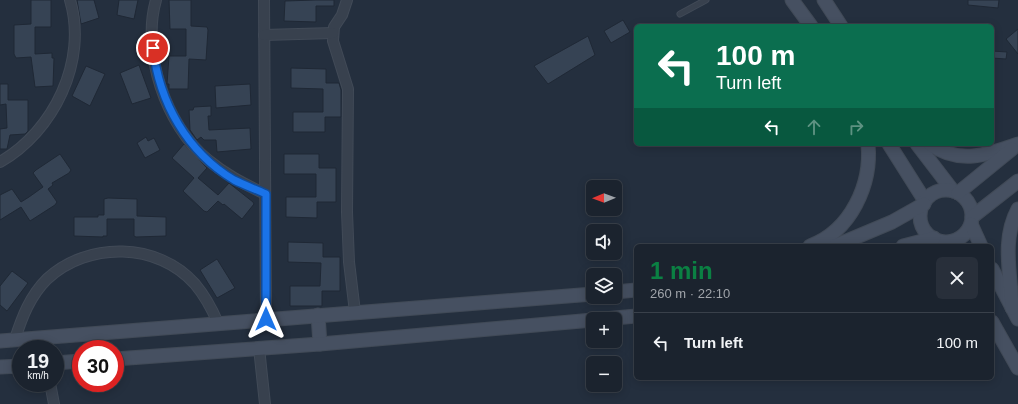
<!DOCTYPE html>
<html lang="en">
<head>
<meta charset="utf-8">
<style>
	:root { --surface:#1b232e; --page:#282f3a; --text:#f1f3f6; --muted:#a0a4aa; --line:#39404a; --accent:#0b8043 }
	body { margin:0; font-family:Arial,sans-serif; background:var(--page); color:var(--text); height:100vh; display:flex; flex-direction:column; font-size:15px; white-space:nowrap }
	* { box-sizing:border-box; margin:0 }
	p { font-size:13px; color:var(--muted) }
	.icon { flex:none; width:22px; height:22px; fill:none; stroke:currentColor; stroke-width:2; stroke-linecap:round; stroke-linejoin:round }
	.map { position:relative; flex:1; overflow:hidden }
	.panel { position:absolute; left:634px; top:244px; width:360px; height:136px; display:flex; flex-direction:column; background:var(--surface); border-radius:6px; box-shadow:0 2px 10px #0003,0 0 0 1px var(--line) }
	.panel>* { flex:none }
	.banner { position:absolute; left:634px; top:24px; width:360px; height:122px; border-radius:6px; box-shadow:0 2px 10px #0003,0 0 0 1px var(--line); background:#0b6e4f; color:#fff; overflow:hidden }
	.needle { width:26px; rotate:269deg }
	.fabs { position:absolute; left:586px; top:180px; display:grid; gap:8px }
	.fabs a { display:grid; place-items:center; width:36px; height:36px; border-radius:6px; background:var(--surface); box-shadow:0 2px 10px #0003,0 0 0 1px var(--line); font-size:20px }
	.speed { position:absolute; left:12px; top:340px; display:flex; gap:8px; font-size:20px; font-weight:700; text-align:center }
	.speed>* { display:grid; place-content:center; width:52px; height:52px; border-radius:50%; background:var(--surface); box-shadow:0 2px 10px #0003,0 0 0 1px var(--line); line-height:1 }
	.speed small { font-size:10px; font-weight:400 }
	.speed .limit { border:6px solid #d22; background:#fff; color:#111 }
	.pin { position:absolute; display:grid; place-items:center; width:34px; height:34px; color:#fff; margin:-17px; border:2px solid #fff; border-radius:50%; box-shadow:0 1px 4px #0007 }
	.me { position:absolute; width:44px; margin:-22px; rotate:0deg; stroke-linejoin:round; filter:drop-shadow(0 0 3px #0008) }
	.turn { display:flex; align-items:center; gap:14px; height:84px; padding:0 16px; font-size:18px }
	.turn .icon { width:52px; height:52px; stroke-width:2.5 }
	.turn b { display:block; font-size:28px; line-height:34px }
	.lanes { display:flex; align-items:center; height:38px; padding:0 16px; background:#0003; justify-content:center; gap:20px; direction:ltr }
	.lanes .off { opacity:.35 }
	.round { display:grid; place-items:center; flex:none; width:42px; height:42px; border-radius:6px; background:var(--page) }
	.overview { display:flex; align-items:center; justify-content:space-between; height:68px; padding:0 16px }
	h1 { font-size:24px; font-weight:700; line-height:30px; color:var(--accent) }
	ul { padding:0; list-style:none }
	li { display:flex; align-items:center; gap:12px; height:60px; padding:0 16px; border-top:1px solid var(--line) }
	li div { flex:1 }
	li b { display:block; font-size:15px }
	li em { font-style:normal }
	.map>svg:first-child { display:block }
</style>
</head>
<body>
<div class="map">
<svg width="1018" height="404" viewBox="0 0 1018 404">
	<rect width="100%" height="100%" fill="#242f3e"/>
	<g fill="#364354" stroke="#1f2835">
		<polygon points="31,0 51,0 51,27 35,27 35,54 52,53 52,58 54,58 53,86 35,87 31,57 16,58 14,54 14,25 31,24"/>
		<polygon points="77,0 94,0 99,18 81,24"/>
		<polygon points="119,0 138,0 134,19 117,15"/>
		<polygon points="169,0 191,0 191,26 207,27 208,30 206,60 189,59 188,89 169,89 169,84 167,84 169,56 186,56 186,29 170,29"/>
		<polygon points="315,0 334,0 334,6 316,6 316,22 284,21 285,1"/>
		<polygon points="968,0 999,0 998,8 968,5"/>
		<polygon points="623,20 630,32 611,43 604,31"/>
		<polygon points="1018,29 1018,54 1006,39"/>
		<polygon points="588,36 595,55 548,84 534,66"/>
		<polygon points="992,51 1007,52 1006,59 992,58"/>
		<polygon points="139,65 151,98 132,104 120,73"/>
		<polygon points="86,66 105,74 90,106 72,96"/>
		<polygon points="291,68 326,69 326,83 339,83 341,90 341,117 325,117 325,132 293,132 293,112 323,112 323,89 291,88"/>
		<polygon points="0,84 8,84 8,100 28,100 28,131 25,134 10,135 7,149 0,149 0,129 7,128 6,104 0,105"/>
		<polygon points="250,84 251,105 216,108 215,86"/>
		<polygon points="211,106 211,116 208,116 209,130 250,128 251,149 217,152 216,140 204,140 201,137 197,140 190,130 189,110 193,110 194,107"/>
		<polygon points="146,137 148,141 154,138 160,150 145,158 137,143"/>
		<polygon points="184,144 207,168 198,178 218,195 229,183 253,202 254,204 242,219 224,204 223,205 218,201 207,212 204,211 183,191 194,178 172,158"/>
		<polygon points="60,154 71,170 69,173 52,183 53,185 48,189 57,202 55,205 30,221 21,207 0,220 0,195 12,189 21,202 29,197 43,187 33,173 36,170"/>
		<polygon points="284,154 319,154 319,168 336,168 336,202 317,202 317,218 286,217 286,197 316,197 316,174 284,174"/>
		<polygon points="108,198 137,199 137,216 166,217 166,236 136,237 134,236 134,219 107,219 107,236 103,236 103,237 74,236 74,217 98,217 98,215 104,215 104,199"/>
		<polygon points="288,242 323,243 323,257 340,257 340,291 322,291 322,306 290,306 290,286 320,286 321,263 288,262"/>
		<polygon points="217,259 235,288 217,298 200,270"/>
		<polygon points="12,271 28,283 7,311 0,305 0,286"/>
	</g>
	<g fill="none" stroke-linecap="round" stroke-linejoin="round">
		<g stroke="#414a57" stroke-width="7">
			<polyline id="lane" points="680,14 706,0"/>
		</g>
		<g stroke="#414a57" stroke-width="12">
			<g id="street">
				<path d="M 156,0 C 141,52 166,126 208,160 C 226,175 245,184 265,194"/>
				<polyline points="264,0 266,319"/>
				<polyline points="347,0 342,15 334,27 333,41 348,89 347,212 349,262 355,312"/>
				<polyline points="264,35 333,33"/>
				<path d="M 0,162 C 54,131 88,61 70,0"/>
				<path d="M 15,339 C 22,317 30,296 47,279 C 88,241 158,242 195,284 C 205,296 212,309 218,323"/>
				<polyline points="259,348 265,404"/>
				<polyline points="50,383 54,404"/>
			</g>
		</g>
		<g stroke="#414a57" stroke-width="15">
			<g id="secondary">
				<polyline points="792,0 811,26"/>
				<polyline points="824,0 841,26"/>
				<polyline points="889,144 925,201"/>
				<polyline points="917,144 953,191"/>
				<path d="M 930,144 C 959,165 987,155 1018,144"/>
				<circle cx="946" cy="216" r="26"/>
				<polyline points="958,193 1012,149"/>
				<polyline points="972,217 1018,181"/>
				<polyline points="971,224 981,246"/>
				<path d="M 810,246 C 851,231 872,184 868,144"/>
				<polyline points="835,246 892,222 924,204"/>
				<polyline points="903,246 934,238"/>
				<polyline points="992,269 1018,319"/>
				<polyline points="615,292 636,290"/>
				<path d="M 1012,308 C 1011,275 1001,240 1018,209"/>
				<polyline points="318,315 320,344"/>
				<polyline points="604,319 636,316"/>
				<polyline points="992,322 1018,368"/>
				<polyline points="0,341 593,294"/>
				<polyline points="115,359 320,344 593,320"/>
				<polyline points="55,363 81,361"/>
				<polyline points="0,367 21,366"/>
			</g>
		</g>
		<use href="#lane" stroke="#38414e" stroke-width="5"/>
		<use href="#street" stroke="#38414e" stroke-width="10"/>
		<use href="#secondary" stroke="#465061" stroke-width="13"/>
	</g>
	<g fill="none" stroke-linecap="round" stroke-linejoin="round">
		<g stroke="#114b97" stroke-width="10">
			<path id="route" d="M 153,48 C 159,102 187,152 234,180 C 244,185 255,189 266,194 L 266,319"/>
		</g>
		<use href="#route" stroke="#1a73e8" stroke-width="7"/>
	</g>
</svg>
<div class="fabs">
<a><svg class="needle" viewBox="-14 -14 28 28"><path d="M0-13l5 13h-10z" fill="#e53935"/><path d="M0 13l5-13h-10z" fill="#a0a4aa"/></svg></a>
<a><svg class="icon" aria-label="sound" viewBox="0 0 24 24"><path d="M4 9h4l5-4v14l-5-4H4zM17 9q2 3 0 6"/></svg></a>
<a><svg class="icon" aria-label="layers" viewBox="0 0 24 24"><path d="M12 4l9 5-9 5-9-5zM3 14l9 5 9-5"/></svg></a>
<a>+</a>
<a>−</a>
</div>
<div class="speed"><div>19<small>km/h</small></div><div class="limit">30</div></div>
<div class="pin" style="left:153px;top:48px;background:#d93025"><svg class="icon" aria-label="arrive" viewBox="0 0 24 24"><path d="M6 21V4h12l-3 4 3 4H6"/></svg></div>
<svg class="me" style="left:266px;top:319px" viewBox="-20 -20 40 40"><path d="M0-17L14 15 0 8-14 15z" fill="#1a73e8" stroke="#fff" stroke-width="4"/></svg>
<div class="banner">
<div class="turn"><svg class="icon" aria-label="left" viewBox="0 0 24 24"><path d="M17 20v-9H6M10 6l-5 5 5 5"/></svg><div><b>100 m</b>Turn left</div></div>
<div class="lanes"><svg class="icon" aria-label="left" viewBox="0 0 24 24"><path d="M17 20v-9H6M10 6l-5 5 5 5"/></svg><svg class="icon off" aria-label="ahead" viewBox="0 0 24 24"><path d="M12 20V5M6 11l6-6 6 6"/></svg><svg class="icon off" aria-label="right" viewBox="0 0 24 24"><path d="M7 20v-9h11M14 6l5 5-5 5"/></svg></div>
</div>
<section class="panel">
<div class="overview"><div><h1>1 min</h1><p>260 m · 22:10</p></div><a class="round"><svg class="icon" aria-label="close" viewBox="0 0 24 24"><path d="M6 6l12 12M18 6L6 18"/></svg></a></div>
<ul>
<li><svg class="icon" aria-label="left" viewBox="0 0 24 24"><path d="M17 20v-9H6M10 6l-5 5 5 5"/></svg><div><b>Turn left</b></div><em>100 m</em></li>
</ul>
</section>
</div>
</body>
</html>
